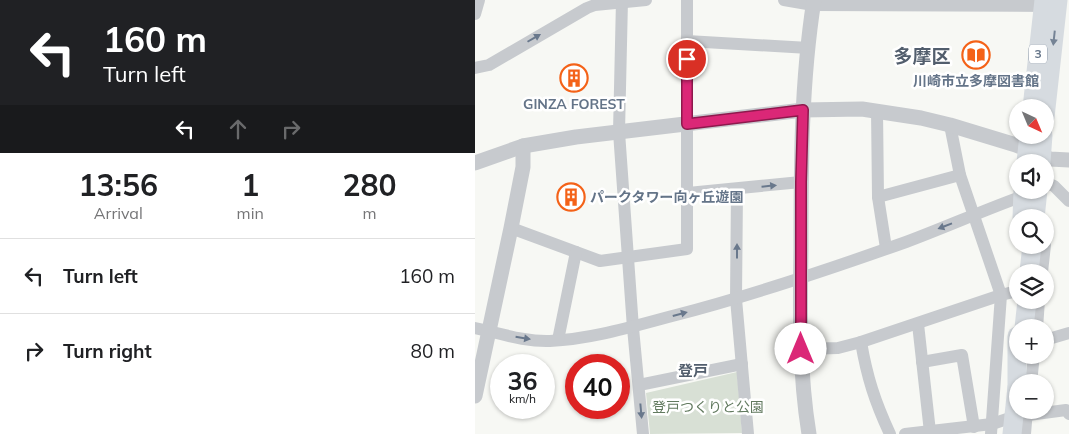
<!DOCTYPE html>
<html lang="en">
<head>
<meta charset="utf-8">
<style>
	:root { --surface:#fff; --page:#f6f6f6; --text:#202124; --muted:#757577; --line:#e0e0e0 }
	body { margin:0; font-family:Mulish,"Noto Sans JP",sans-serif; background:var(--page); color:var(--text); height:100vh; display:flex; flex-direction:column; font-size:19px; white-space:nowrap }
	* { box-sizing:border-box; margin:0 }
	p { font-size:16px; color:var(--muted) }
	.icon { flex:none; width:28px; height:28px; fill:none; stroke:currentColor; stroke-width:2; stroke-linecap:round; stroke-linejoin:round }
	.map { position:relative; flex:1; overflow:hidden }
	.side { display:flex; flex-direction:column; background:var(--surface); width:475px }
	.side>* { flex:none }
	.hud { background:#202124; color:#fff; overflow:hidden }
	.needle { width:32px; rotate:136deg }
	.controls { position:absolute; left:534px; top:99px; display:grid; gap:10px }
	.controls a { display:grid; place-items:center; width:45px; height:45px; border-radius:50%; background:var(--surface); box-shadow:0 1px 4px #0004; font-size:25px }
	.speed { position:absolute; left:15px; top:354px; display:flex; gap:10px; font-size:25px; font-weight:700; text-align:center }
	.speed>* { display:grid; place-content:center; width:65px; height:65px; border-radius:50%; background:var(--surface); box-shadow:0 1px 4px #0004; line-height:1 }
	.speed small { font-size:12px; font-weight:400 }
	.speed .limit { border:8px solid #d22; background:#fff; color:#111 }
	.pin { position:absolute; display:grid; place-items:center; width:42px; height:42px; color:#fff; margin:-21px; border:2px solid #fff; border-radius:50%; box-shadow:0 1px 5px #0007 }
	.me { position:absolute; width:55px; margin:-28px; rotate:0deg; stroke-linejoin:round; filter:drop-shadow(0 0 4px #0008) }
	.turn { display:flex; align-items:center; gap:18px; height:105px; padding:0 20px; font-size:22px }
	.turn .icon { width:65px; height:65px; stroke-width:2.5 }
	.turn b { display:block; font-size:35px; line-height:42px }
	.lanes { display:flex; align-items:center; height:48px; padding:0 20px; background:#0003; justify-content:center; gap:25px; direction:ltr }
	.lanes .off { opacity:.35 }
	.eta { display:flex; justify-content:space-evenly; align-items:center; height:85px; text-align:center }
	.eta b { font-size:30px; font-weight:700; line-height:35px }
	ul { padding:0; list-style:none }
	li { display:flex; align-items:center; gap:15px; height:75px; padding:0 20px; border-top:1px solid var(--line) }
	li div { flex:1 }
	li b { display:block; font-size:19px }
	li em { font-style:normal }
	main { display:flex; flex:1; min-height:0 }
	.map>svg:first-child { display:block }
</style>
</head>
<body>
<main>
<section class="side">
<div class="hud">
<div class="turn"><svg class="icon" aria-label="left" viewBox="0 0 24 24"><path d="M17 20v-9H6M10 6l-5 5 5 5"/></svg><div><b>160 m</b>Turn left</div></div>
<div class="lanes"><svg class="icon" aria-label="left" viewBox="0 0 24 24"><path d="M17 20v-9H6M10 6l-5 5 5 5"/></svg><svg class="icon off" aria-label="ahead" viewBox="0 0 24 24"><path d="M12 20V5M6 11l6-6 6 6"/></svg><svg class="icon off" aria-label="right" viewBox="0 0 24 24"><path d="M7 20v-9h11M14 6l5 5-5 5"/></svg></div>
</div>
<div class="eta">
<div><b>13:56</b><p>Arrival</p></div>
<div><b>1</b><p>min</p></div>
<div><b>280</b><p>m</p></div>
</div>
<ul>
<li><svg class="icon" aria-label="left" viewBox="0 0 24 24"><path d="M17 20v-9H6M10 6l-5 5 5 5"/></svg><div><b>Turn left</b></div><em>160 m</em></li>
<li><svg class="icon" aria-label="right" viewBox="0 0 24 24"><path d="M7 20v-9h11M14 6l5 5-5 5"/></svg><div><b>Turn right</b></div><em>80 m</em></li>
</ul>
</section>
<div class="map">
<svg width="594" height="434" viewBox="0 0 594 434">
	<rect width="100%" height="100%" fill="#f7f8f4"/>
	<polygon fill="#d8e0d5" points="262,372 267,433 175,434 171,393"/>
	<g fill="none" stroke-linecap="round" stroke-linejoin="round">
		<g stroke="#c7cace" stroke-width="12">
			<polyline points="147,0 144,132 158,328 168,434"/>
			<polyline points="309,0 338,5 576,6"/>
			<polyline points="0,14 4,0"/>
			<polyline points="212,41 334,48"/>
			<polyline points="0,68 14,65 112,8 120,5 171,0"/>
			<polyline points="402,110 403,197 411,248"/>
			<polyline points="475,125 485,175 526,295 516,434"/>
			<polyline points="570,185 572,183 579,186 594,201"/>
			<polyline points="262,189 261,299 273,434"/>
			<polyline points="213,193 326,182"/>
			<polyline points="403,197 485,175"/>
			<polyline points="36,228 125,261 212,249 212,0"/>
			<polyline points="570,228 570,241"/>
			<polyline points="567,272 570,245"/>
			<polyline points="443,324 455,432"/>
			<path d="M 0,328 C 24,333 50,342 75,341 C 118,339 159,326 201,315 C 279,295 355,269 431,242 C 471,227 509,210 548,196"/>
			<polyline points="562,328 564,300"/>
			<polyline points="83,340 101,252"/>
			<polyline points="570,340 594,333"/>
			<path d="M 386,342 C 392,377 400,402 415,434"/>
			<polyline points="326,349 363,348 386,342 526,295 542,291"/>
			<polyline points="447,362 487,355 499,427"/>
			<polyline points="556,382 559,355"/>
			<polyline points="164,385 267,364"/>
			<polyline points="430,434 517,424 538,417 591,410 594,414"/>
			<polyline points="550,434 552,410"/>
		</g>
		<g stroke="#c7cace" stroke-width="15">
			<polyline points="0,163 48,146 101,137 328,110 387,109 446,118 475,125 541,145 575,159 594,160"/>
			<polyline points="0,396 36,228 48,167 48,146"/>
			<path d="M 334,434 C 324,373 325,311 326,249 C 326,166 326,82 339,0"/>
		</g>
		<g stroke="#d6dbe0" stroke-width="19">
			<polyline points="557,108 569,0"/>
			<polyline points="570,117 583,0"/>
			<polyline points="551,162 554,135"/>
			<polyline points="566,162 568,135"/>
			<polyline points="547,218 548,190"/>
			<polyline points="560,218 563,190"/>
			<polyline points="554,272 557,245"/>
			<polyline points="549,328 552,300"/>
			<polyline points="542,390 542,336"/>
			<polyline points="537,434 542,387"/>
		</g>
	</g>
	<defs><path id="oneway-solid" d="M-6-.8H1V-3.2L6.5 0L1 3.2V.8H-6Z" transform="scale(1.25)"/></defs>
	<g fill="#69788c">
		<use href="#oneway-solid" transform="translate(59 38) rotate(-30)"/>
		<use href="#oneway-solid" transform="translate(294 186) rotate(-6)"/>
		<use href="#oneway-solid" transform="translate(470 226) rotate(159)"/>
		<use href="#oneway-solid" transform="translate(262 251) rotate(-90)"/>
		<use href="#oneway-solid" transform="translate(205 314) rotate(-15)"/>
		<use href="#oneway-solid" transform="translate(48 338) rotate(9)"/>
		<use href="#oneway-solid" transform="translate(166 411) rotate(85)"/>
	</g>
	<use fill="#758395" href="#oneway-solid" transform="translate(579 38) rotate(96)"/>
	<g fill="none" stroke-linecap="round" stroke-linejoin="round">
		<g stroke="#8e194d" stroke-width="12">
			<polyline id="route" points="212,59 212,124 328,110 326,182 326,349"/>
		</g>
		<use href="#route" stroke="#db2777" stroke-width="9"/>
	</g>
	<defs>
		<g id="library-ring" transform="scale(1.4375)"><circle r="9.5" fill="#fff" stroke="#f46218" stroke-width="1.5"/><path d="M-6-4Q-3-5.5-.7-3.5V5Q-3 3-6 4ZM6-4Q3-5.5 .7-3.5V5Q3 3 6 4Z" fill="#f46218"/></g>
		<g id="building-ring" transform="scale(1.4375)"><circle r="9.5" fill="#fff" stroke="#f46218" stroke-width="1.5"/><path d="M-4-6H4V6H1V3H-1V6H-4ZM-2.5-4.3h1.7v1.8h-1.7ZM.8-4.3h1.7v1.8H.8ZM-2.5-1h1.7V.8h-1.7ZM.8-1h1.7V.8H.8Z" fill="#f46218"/></g>
	</defs>
	<g fill-rule="evenodd">
		<use href="#library-ring" x="501" y="55"/>
		<use href="#building-ring" x="99" y="78"/>
		<use href="#building-ring" x="96" y="197"/>
	</g>
	<g text-anchor="middle" stroke-width="5" stroke-linejoin="round" paint-order="stroke">
		<rect fill="#fff" stroke="#929eac" stroke-width="1" x="554" y="44.5" width="18" height="19" rx="4"/>
		<g font-size="12" font-weight="bold" fill="#647488">
			<text x="563" y="58">3</text>
		</g>
		<g font-size="14" font-weight="bold" fill="#647488" stroke="#fff">
			<text x="501" y="86">川崎市立多摩図書館</text>
			<text x="99" y="109">GINZA FOREST</text>
			<text x="115" y="202" text-anchor="start">パークタワー向ヶ丘遊園</text>
		</g>
		<g font-size="14" fill="#627a5f" stroke="#fff">
			<text x="233" y="412">登戸つくりと公園</text>
		</g>
		<g font-size="15" font-weight="bold" fill="#525e6d" stroke="#fff">
			<text x="218" y="376">登戸</text>
		</g>
		<g font-size="19" font-weight="bold" fill="#525e6d" stroke="#fff">
			<text x="447" y="63">多摩区</text>
		</g>
	</g>
</svg>
<div class="controls">
<a><svg class="needle" viewBox="-14 -14 28 28"><path d="M0-13l5 13h-10z" fill="#e53935"/><path d="M0 13l5-13h-10z" fill="#757577"/></svg></a>
<a><svg class="icon" aria-label="sound" viewBox="0 0 24 24"><path d="M4 9h4l5-4v14l-5-4H4zM17 9q2 3 0 6"/></svg></a>
<a><svg class="icon" aria-label="search" viewBox="0 0 24 24"><circle cx="10" cy="10" r="6"/><path d="M15 15l6 6"/></svg></a>
<a><svg class="icon" aria-label="layers" viewBox="0 0 24 24"><path d="M12 4l9 5-9 5-9-5zM3 14l9 5 9-5"/></svg></a>
<a>+</a>
<a>−</a>
</div>
<div class="speed"><div>36<small>km/h</small></div><div class="limit">40</div></div>
<div class="pin" style="left:212px;top:59px;background:#d93025"><svg class="icon" aria-label="arrive" viewBox="0 0 24 24"><path d="M6 21V4h12l-3 4 3 4H6"/></svg></div>
<svg class="me" style="left:326px;top:349px" viewBox="-20 -20 40 40"><circle r="19" fill="#fff"/><path d="M0-13L10 11 0 6-10 11z" fill="#db2777"/></svg>
</div>
</main>
</body>
</html>
